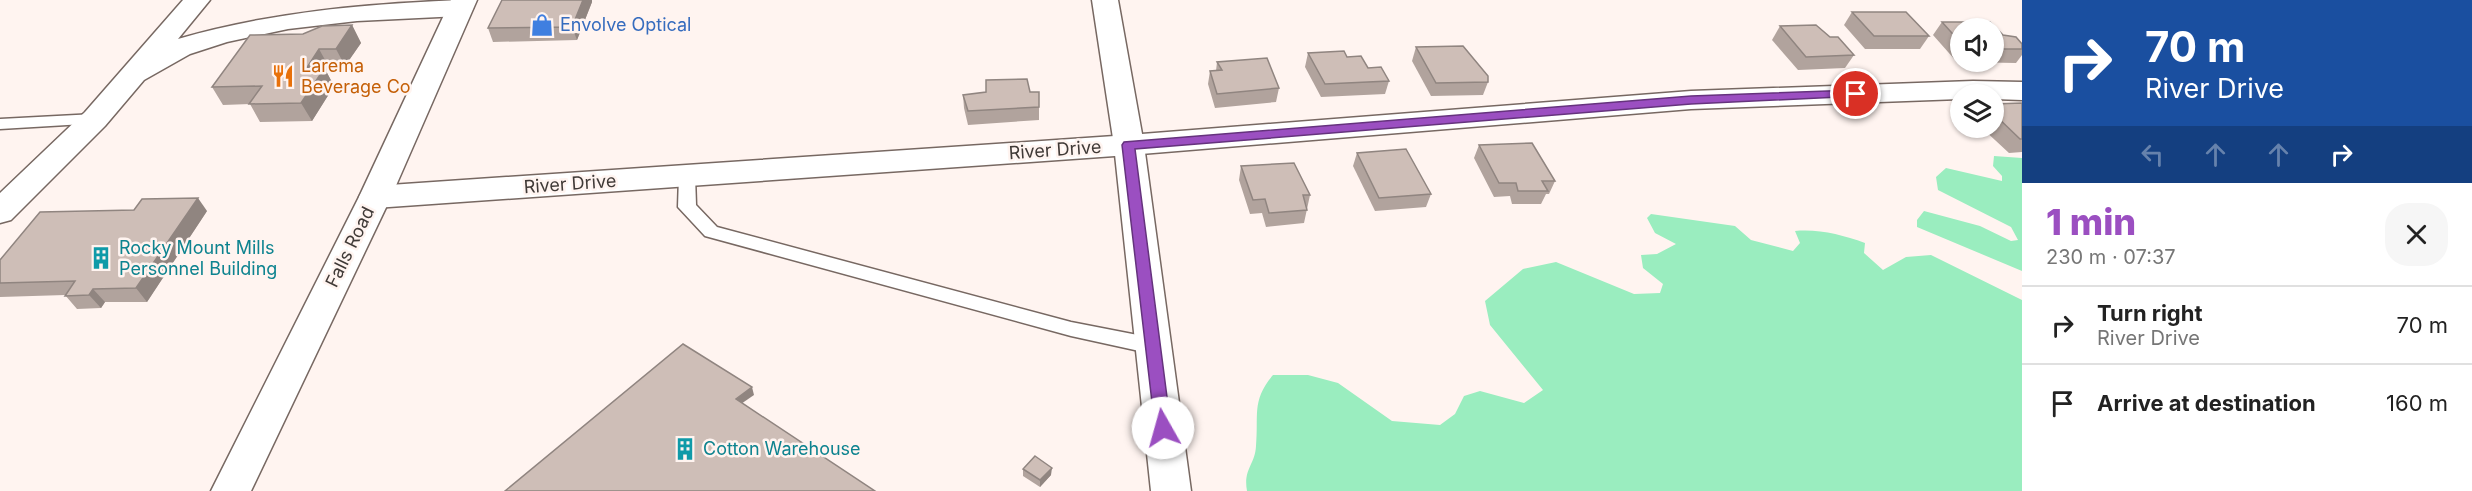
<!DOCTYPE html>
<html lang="en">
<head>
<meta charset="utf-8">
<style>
	:root { --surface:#fff; --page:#f6f6f6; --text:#222; --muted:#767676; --line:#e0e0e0; --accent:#9b4fc1 }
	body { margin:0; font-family:Inter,sans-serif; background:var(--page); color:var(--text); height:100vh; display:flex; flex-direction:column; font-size:22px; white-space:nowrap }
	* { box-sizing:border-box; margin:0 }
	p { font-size:20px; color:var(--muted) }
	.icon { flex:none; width:33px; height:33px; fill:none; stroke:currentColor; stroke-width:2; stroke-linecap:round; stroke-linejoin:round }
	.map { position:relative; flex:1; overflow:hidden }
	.sheet { display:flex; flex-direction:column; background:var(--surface); width:450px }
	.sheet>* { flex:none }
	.banner { background:#1a4fa0; color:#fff; overflow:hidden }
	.fabs { position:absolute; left:1950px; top:18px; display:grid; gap:12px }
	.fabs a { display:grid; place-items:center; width:54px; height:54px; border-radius:50%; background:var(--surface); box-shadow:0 2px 4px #0004; font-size:30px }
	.pin { position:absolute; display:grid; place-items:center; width:51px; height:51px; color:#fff; margin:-26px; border:3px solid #fff; border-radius:50%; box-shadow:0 2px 6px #0007 }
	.me { position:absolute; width:66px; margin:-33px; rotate:353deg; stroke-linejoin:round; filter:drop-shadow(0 0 4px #0008) }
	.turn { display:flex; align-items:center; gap:21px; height:126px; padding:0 24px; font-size:27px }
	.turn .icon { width:78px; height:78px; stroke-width:2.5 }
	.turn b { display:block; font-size:42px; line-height:51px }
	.lanes { display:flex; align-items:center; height:57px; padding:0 24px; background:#0003; justify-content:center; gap:30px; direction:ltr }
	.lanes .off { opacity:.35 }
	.round { display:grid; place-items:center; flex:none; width:63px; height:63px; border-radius:24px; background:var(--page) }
	.summary { display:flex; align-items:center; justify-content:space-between; height:102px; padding:0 24px }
	h1 { font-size:36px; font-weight:800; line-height:45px; color:var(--accent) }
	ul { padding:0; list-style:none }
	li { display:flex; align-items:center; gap:18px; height:78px; padding:0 24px; border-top:2px solid var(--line) }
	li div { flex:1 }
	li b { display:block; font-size:22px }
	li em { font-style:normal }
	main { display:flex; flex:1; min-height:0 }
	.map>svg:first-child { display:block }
</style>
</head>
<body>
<main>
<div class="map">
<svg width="2022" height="491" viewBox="0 0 2022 491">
	<rect width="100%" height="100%" fill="#fff4f0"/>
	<g fill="#9aedbf">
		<polygon points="1994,156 2022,158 2022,271 1917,227 1917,220 1924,211 1980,226 2011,241 2018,240 2011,227 1938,190 1936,177 1946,168 2002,181 2002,176 1993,166"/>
		<path d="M 1651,214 L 1735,226 L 1751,240 L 1793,251 L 1800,243 L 1795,231 C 1820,229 1842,235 1865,243 L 1864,253 L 1883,270 L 1906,257 L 1931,255 L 2022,300 L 2022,491 L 1247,491 C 1243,469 1255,465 1256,446 C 1259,415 1251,401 1273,375 L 1308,375 L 1338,383 L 1392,421 L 1440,425 L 1455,414 L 1464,396 L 1480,391 L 1524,403 L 1543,390 L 1490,325 L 1485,301 L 1523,269 L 1556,262 L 1634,294 L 1660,293 L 1663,284 L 1643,268 L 1641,255 L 1657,254 L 1676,244 L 1655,233 L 1647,218 Z"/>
	</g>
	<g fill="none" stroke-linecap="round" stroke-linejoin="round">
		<g stroke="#776862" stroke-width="3">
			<g id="lane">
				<polygon points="95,114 103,119 101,123 0,129 0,119"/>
				<polygon points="687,170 693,172 695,176 696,205 717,227 1071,322 1153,338 1160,341 1163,346 1160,351 1153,354 1071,336 705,236 678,207 679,176 681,172"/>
			</g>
		</g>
		<g stroke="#776862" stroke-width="3">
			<g id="street">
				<path d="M 183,0 L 210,0 L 178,39 C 271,12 364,4 460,0 L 469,2 L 473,8 L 469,14 L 460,16 L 357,21 L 288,29 L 227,42 L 190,54 L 144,80 L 105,126 L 11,220 L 0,223 L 0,193 L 85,112 Z"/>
				<polygon points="1973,81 2022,82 2022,100 1994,99 1994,94 1960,94 1960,99 1691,109 1129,155 375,208 364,205 359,197 364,189 375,186 1129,135 1691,91"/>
			</g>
		</g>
		<g stroke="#776862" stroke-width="3">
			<g id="secondary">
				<polygon points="451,0 477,0 391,197 251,491 211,491 359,197"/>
				<polygon points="1092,0 1118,0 1144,145 1191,491 1151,491 1114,145"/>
			</g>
		</g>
		<use href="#lane" fill="#fff" fill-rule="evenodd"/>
		<use href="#street" fill="#fff" fill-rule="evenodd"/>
		<use href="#secondary" fill="#fff" fill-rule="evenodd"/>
	</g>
	<g fill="#b1a39d">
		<polygon points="502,0 592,0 592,2 577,40 493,42 488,28"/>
		<polygon points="1852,12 1929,36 1920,49 1865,49 1844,25"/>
		<polygon points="1942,22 1990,22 2003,35 2016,37 2022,44 2022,55 2016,63 1962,62 1994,62 1994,28 1960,28 1960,61 1956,61 1933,35"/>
		<polygon points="352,25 361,43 345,66 329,67 326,71 334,86 312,121 260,122 250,104 223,105 212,87 303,34"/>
		<polygon points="1780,26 1854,55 1845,68 1798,70 1772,40"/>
		<polygon points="1416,47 1488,82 1483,95 1431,96 1412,61"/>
		<polygon points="1308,53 1347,57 1389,81 1385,94 1321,97 1305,67"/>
		<polygon points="1217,62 1279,88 1276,102 1215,108 1208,84 1210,71 1216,71"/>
		<polygon points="986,80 1030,92 1039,107 1039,120 968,125 964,108 963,95 986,92"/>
		<polygon points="2022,103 2022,152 2009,153 1982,128 1994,128 1994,104"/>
		<polygon points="1479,145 1555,181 1549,194 1546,194 1541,204 1512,204 1510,196 1494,197 1474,158"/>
		<polygon points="1357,153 1431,194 1426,207 1375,211 1353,166"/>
		<polygon points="1241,166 1310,195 1304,223 1266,227 1262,213 1250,214 1239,180"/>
		<polygon points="207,211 147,302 105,302 101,308 77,309 65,295 0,297 0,260"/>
		<polygon points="1023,469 1051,475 1040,487 1023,476"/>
	</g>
	<g fill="#908580">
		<polygon points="583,0 592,0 592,2 577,40 572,27"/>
		<polygon points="352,25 361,43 345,66 336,49"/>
		<polygon points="319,49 329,67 326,71 334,86 312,121 301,103 306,69"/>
		<polygon points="198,198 207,211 147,302 136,288"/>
		<polygon points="93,289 105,302 101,308 89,295"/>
		<polygon points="752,387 754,395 738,406 736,399"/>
		<polygon points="1052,468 1051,475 1040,487 1040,480"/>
	</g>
	<g fill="#cebeb7" stroke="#908580" stroke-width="1.5">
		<polygon points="502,0 583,0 572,27 488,28"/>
		<polygon points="1852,12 1906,12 1929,36 1874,36"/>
		<polygon points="1942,22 1990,22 2003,35 2016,37 2022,44 2022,49 1994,49 1994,28 1960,28 1960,42"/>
		<polygon points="352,25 336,49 319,49 306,69 324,69 301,103 249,104 262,86 212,87 250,35 303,34 322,26"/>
		<polygon points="1816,25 1830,37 1838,37 1854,55 1806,57 1780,26"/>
		<polygon points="1463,46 1488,76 1488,82 1436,83 1416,47"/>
		<polygon points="1344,51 1347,57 1361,56 1368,68 1381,67 1389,81 1325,84 1308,53"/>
		<polygon points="1267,58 1279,88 1217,94 1210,71 1222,70 1217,62"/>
		<polygon points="1027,79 1030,92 1039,92 1039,107 968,111 963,95 986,92 986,80"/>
		<polygon points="2022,103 2022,139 2020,139 1994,114 1994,104"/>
		<polygon points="1532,143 1555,181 1542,181 1548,191 1518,191 1516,183 1499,183 1479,145"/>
		<polygon points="1406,149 1431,194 1379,198 1357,153"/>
		<polygon points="1294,163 1310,195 1303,195 1307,210 1269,213 1265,199 1253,200 1241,166"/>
		<polygon points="198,198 136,288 93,289 89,295 65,296 75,281 0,283 0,260 40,212 134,210 142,199"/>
		<polygon points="683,344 752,387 736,399 875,491 505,491"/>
		<polygon points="1035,456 1052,468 1040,480 1023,469"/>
	</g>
	<polygon fill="#9b4fc1" stroke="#65337d" stroke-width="1.5" points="1856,90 1862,94 1860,96 1691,104 1135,149 1171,428 1168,433 1163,435 1157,433 1155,428 1122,145 1124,142 1691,96"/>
	<defs>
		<g id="shop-bare" transform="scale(1.8)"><path d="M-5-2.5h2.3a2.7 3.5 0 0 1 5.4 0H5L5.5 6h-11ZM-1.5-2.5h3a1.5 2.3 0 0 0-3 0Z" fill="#3f7fe0" stroke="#fff4f0" stroke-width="2.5" paint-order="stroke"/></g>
		<g id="restaurant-bare" transform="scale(1.8)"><path d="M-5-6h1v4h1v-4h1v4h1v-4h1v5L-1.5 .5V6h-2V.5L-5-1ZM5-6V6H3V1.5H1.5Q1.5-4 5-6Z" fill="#e8710a" stroke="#fff4f0" stroke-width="2.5" paint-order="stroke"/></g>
		<g id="building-bare" transform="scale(1.8)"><path d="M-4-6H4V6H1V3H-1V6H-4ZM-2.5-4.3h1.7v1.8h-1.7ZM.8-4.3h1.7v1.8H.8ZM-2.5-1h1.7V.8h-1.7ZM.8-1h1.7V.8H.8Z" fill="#0f9aa8" stroke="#fff4f0" stroke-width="2.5" paint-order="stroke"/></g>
	</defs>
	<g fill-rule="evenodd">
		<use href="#shop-bare" x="542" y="25"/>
		<use href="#restaurant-bare" x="283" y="76"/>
		<use href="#building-bare" x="101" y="258"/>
		<use href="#building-bare" x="685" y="449"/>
	</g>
	<g text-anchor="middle" stroke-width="5" stroke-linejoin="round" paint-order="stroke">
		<g font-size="18" fill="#366cbe" stroke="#fff4f0" text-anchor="start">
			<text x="560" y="31">Envolve Optical</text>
		</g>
		<g font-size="18" fill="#c56008" stroke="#fff4f0" text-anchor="start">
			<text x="301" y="72">Larema<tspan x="301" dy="21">Beverage Co</tspan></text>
		</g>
		<g font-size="18" fill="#403a37" stroke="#fff4f0">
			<text transform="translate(1055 150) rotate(-4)" y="6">River Drive</text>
			<text transform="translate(570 184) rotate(-4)" y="6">River Drive</text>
			<text transform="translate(350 247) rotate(-64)" y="6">Falls Road</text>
		</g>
		<g font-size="18" fill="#0d838f" stroke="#fff4f0" text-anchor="start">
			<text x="119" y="254">Rocky Mount Mills<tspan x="119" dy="21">Personnel Building</tspan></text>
			<text x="703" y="455">Cotton Warehouse</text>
		</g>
	</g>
</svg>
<div class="fabs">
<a><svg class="icon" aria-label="sound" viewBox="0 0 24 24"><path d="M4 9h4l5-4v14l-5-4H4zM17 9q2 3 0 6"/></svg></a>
<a><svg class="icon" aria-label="layers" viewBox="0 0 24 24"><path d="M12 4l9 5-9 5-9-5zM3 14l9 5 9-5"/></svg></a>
</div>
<div class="pin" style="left:1856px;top:94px;background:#d93025"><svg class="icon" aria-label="arrive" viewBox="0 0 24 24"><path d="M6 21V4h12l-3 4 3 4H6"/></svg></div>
<svg class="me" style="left:1163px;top:428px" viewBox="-20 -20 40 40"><circle r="19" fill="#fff"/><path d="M0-13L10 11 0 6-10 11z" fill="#9b4fc1"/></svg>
</div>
<section class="sheet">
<div class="banner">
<div class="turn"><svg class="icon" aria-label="right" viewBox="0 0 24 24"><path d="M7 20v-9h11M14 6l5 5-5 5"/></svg><div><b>70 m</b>River Drive</div></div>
<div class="lanes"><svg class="icon off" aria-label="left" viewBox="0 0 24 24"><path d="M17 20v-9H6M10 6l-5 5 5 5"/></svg><svg class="icon off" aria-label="ahead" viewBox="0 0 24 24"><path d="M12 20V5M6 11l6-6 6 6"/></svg><svg class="icon off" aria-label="ahead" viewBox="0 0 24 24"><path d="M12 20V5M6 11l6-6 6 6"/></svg><svg class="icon" aria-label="right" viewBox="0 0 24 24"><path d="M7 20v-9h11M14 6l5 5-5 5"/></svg></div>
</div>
<div class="summary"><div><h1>1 min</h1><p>230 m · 07:37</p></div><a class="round"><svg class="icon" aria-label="close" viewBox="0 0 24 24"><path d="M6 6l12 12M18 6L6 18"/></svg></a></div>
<ul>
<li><svg class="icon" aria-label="right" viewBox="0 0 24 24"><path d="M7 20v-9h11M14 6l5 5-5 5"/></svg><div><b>Turn right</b><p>River Drive</p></div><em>70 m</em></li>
<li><svg class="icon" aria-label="arrive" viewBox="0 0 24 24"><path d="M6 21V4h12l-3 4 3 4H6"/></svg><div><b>Arrive at destination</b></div><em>160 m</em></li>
</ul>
</section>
</main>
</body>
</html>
